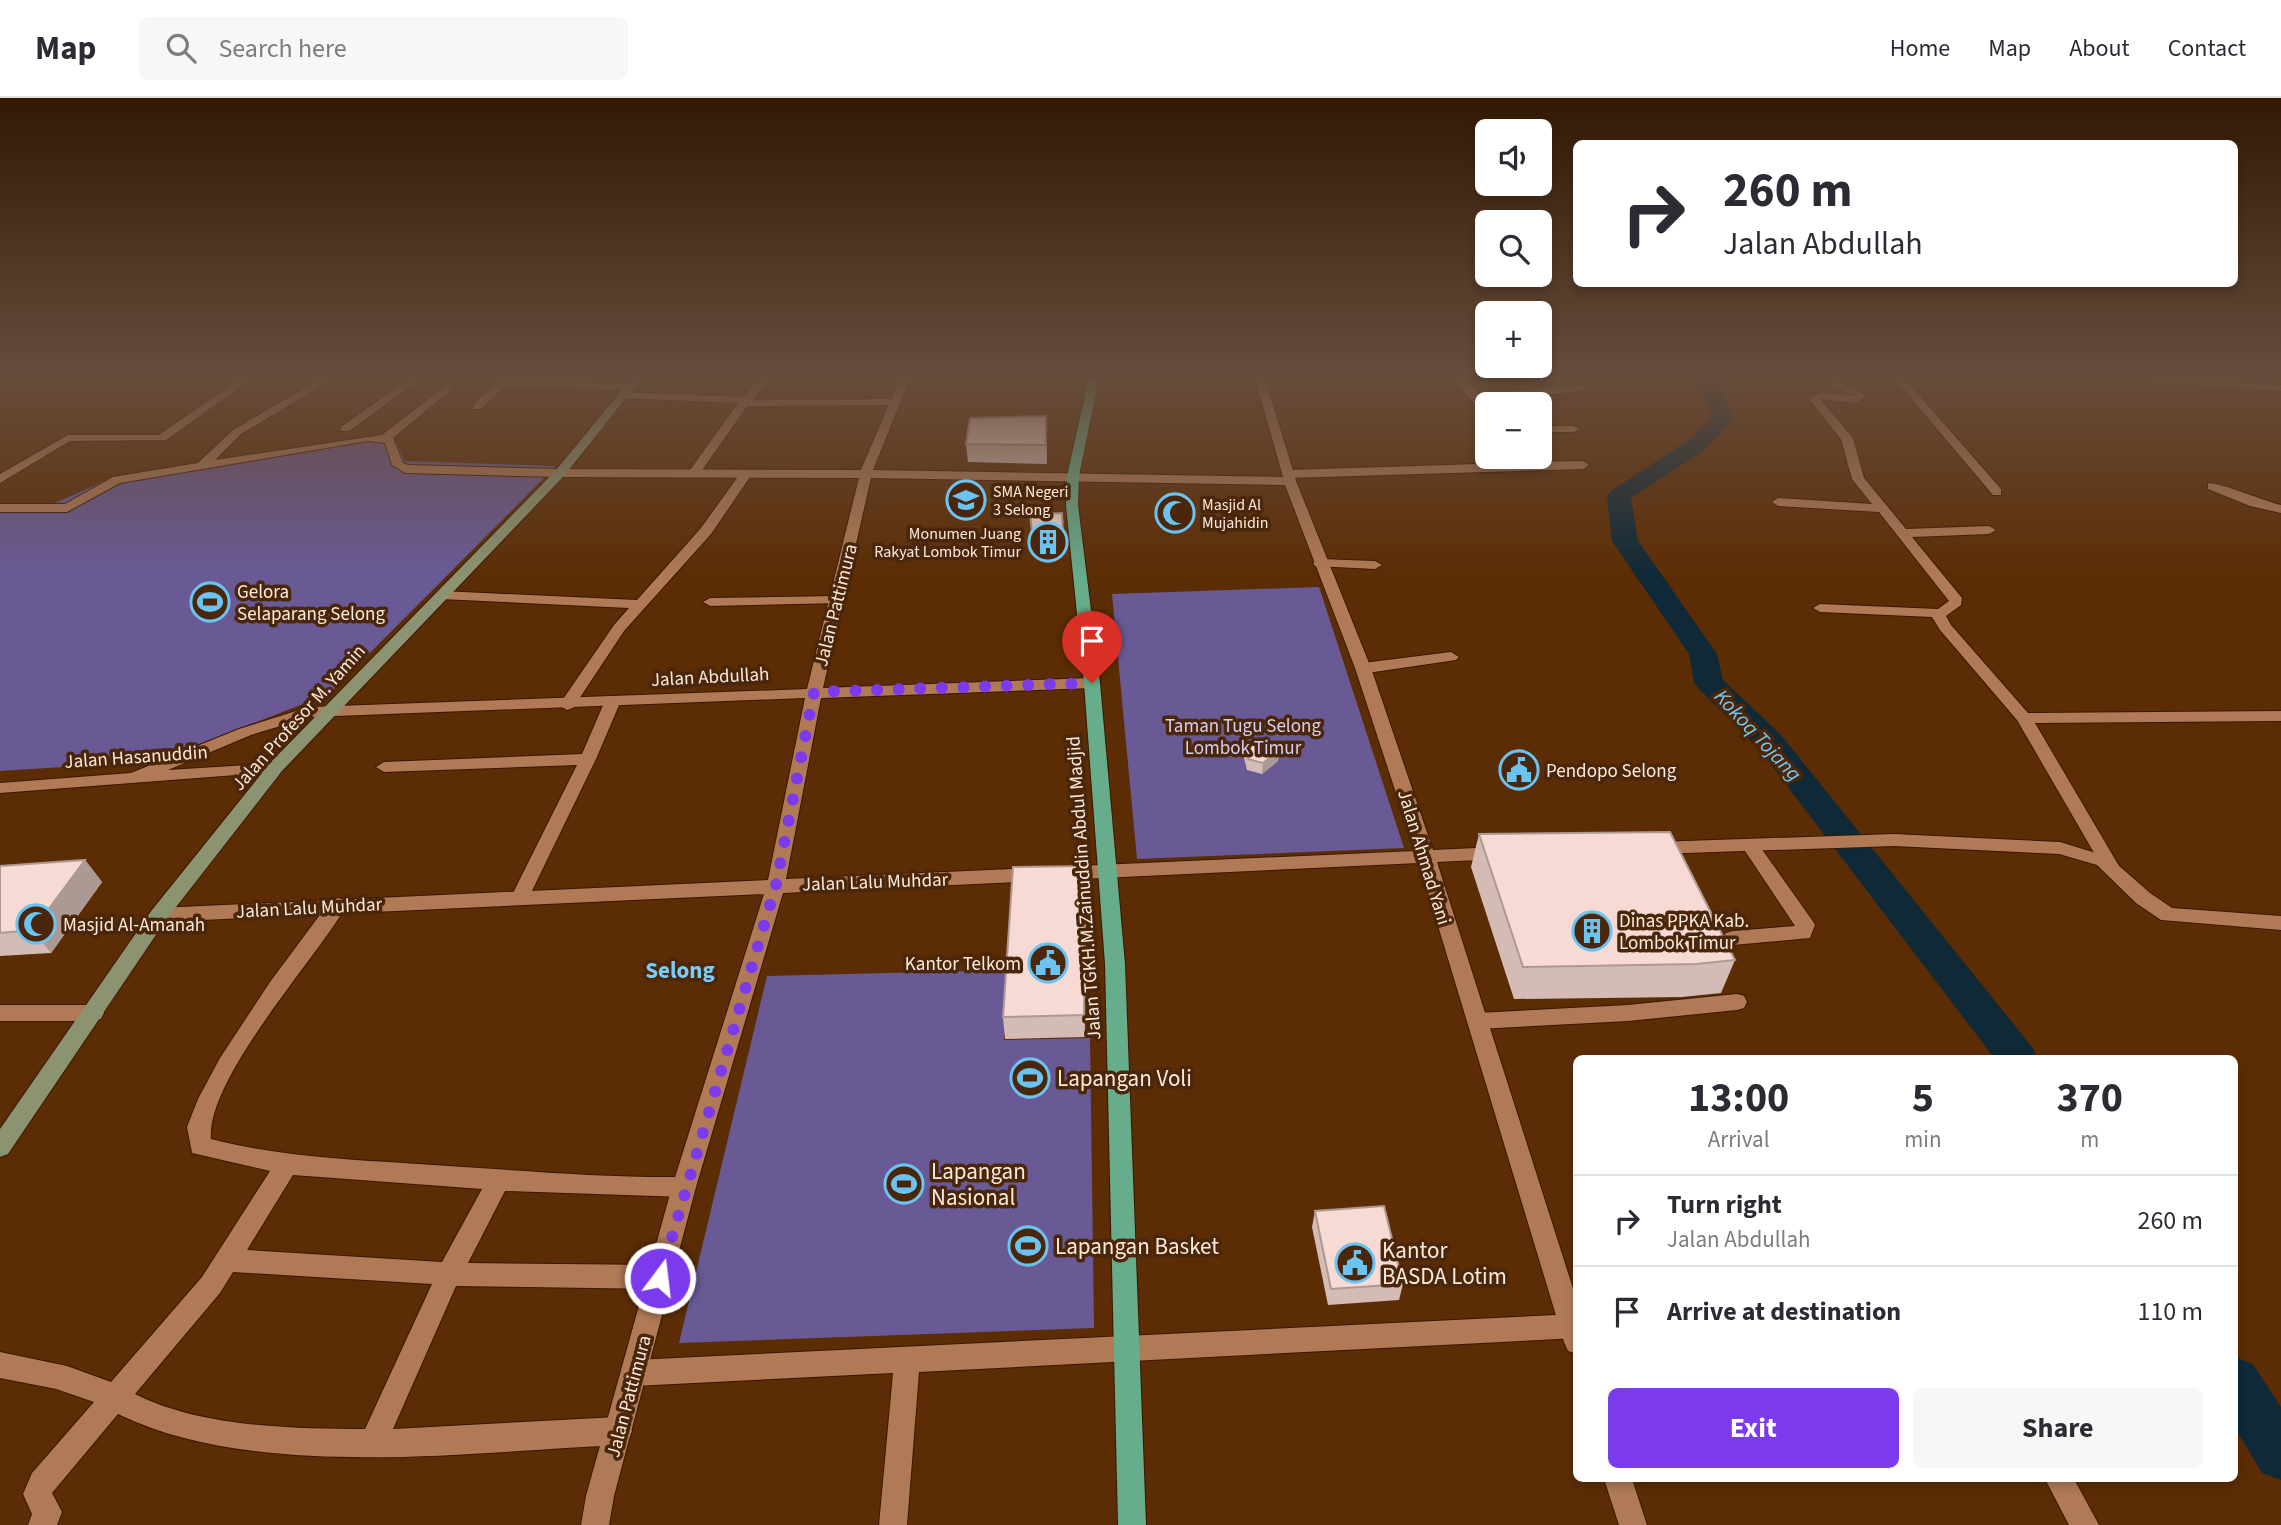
<!DOCTYPE html>
<html lang="en">
<head>
<meta charset="utf-8">
<style>
	:root { --surface:#fff; --page:#f7f7f7; --text:#2b2b33; --muted:#7c7c81; --line:#e1e1e2; --accent:#7c3aed }
	body { margin:0; font-family:"Source Sans 3",sans-serif; background:var(--page); color:var(--text); height:100vh; display:flex; flex-direction:column; font-size:26px; white-space:nowrap }
	* { box-sizing:border-box; margin:0 }
	p { font-size:23px; color:var(--muted) }
	.icon { flex:none; width:38px; height:38px; fill:none; stroke:currentColor; stroke-width:2; stroke-linecap:round; stroke-linejoin:round }
	.map { position:relative; flex:1; overflow:hidden }
	.drawer { position:absolute; left:1573px; top:957px; width:665px; height:427px; display:flex; flex-direction:column; background:var(--surface); border-radius:10px; box-shadow:0 4px 10px #0003 }
	.drawer>* { flex:none }
	.banner { position:absolute; left:1573px; top:42px; width:665px; height:147px; border-radius:10px; box-shadow:0 4px 10px #0003; background:#fff; color:var(--text); overflow:hidden }
	.tools { position:absolute; left:1475px; top:21px; display:grid; gap:14px }
	.tools a { display:grid; place-items:center; width:77px; height:77px; border-radius:10px; background:var(--surface); box-shadow:0 4px 10px #0003; font-size:35px }
	.pin { position:absolute; display:grid; place-items:center; width:60px; height:60px; color:#fff; margin:-72px -30px; border-radius:50% 50% 50% 0; rotate:-45deg; box-shadow:0 0 7px #0007 }
	.pin .icon { rotate:45deg }
	.me { position:absolute; width:77px; margin:-38px; rotate:15deg; stroke-linejoin:round; filter:drop-shadow(0 0 5px #0008) }
	.turn { display:flex; align-items:center; gap:24px; height:147px; padding:0 35px; font-size:32px }
	.turn .icon { width:91px; height:91px; stroke-width:2.5 }
	.turn b { display:block; font-size:49px; line-height:60px }
	.eta { display:flex; justify-content:space-evenly; align-items:center; height:119px; text-align:center }
	.eta b { font-size:42px; font-weight:700; line-height:49px }
	.action { display:flex; gap:14px; margin-top:auto; padding:14px 35px }
	.action a { flex:1; height:80px; border-radius:10px; background:var(--accent); color:#fff; font-size:28px; font-weight:700; line-height:80px; text-align:center }
	.action a+a { background:var(--page); color:var(--text) }
	ul { padding:0; list-style:none }
	li { display:flex; align-items:center; gap:21px; height:91px; padding:0 35px; border-top:2px solid var(--line) }
	li div { flex:1 }
	li b { display:block; font-size:26px }
	li em { font-style:normal }
	header { display:flex; align-items:center; gap:42px; box-sizing:border-box; height:98px; padding:0 35px; background:var(--surface); border-bottom:2px solid var(--line) }
	header strong { font-size:33px }
	nav { display:flex; gap:38px; margin-inline-start:auto; font-size:24px }
	.search { width:490px; height:63px; background:var(--page); display:flex; align-items:center; gap:18px; box-sizing:border-box; padding:0 24px; border-radius:10px; color:var(--muted); font-size:26px }
	.map>svg:first-child { display:block }
</style>
</head>
<body>
<header>
<strong>Map</strong>
<div class="search"><svg class="icon" aria-label="search" viewBox="0 0 24 24"><circle cx="10" cy="10" r="6"/><path d="M15 15l6 6"/></svg>Search here</div>
<nav><a>Home</a><a>Map</a><a>About</a><a>Contact</a></nav>
</header>
<div class="map">
<svg width="2281" height="1427" viewBox="0 0 2281 1427">
	<rect width="100%" height="100%" fill="#5c2d05"/>
	<g fill="#695a96">
		<polygon points="392,337 405,363 556,368 329,596 155,663 0,673 0,412 48,408 107,382"/>
		<polygon points="1319,489 1404,750 1137,761 1112,496"/>
		<polygon points="1008,872 1004,942 1090,940 1094,1230 679,1245 767,878"/>
	</g>
	<g fill="none" stroke-linecap="round" stroke-linejoin="round">
		<g fill="#0f2937" fill-rule="evenodd">
			<polygon points="1696,280 1716,280 1734,321 1702,354 1631,400 1638,443 1717,556 1723,582 1781,637 2032,949 2038,961 1995,961 1759,651 1699,591 1694,585 1689,556 1612,443 1607,398 1611,393 1686,344 1712,320"/>
			<polygon points="2235,1259 2253,1266 2281,1309 2281,1382 2262,1375 2235,1330"/>
		</g>
		<g stroke="#3a1700" stroke-width="2">
			<g id="minor">
				<polygon points="241,280 253,280 166,342 70,343 0,385 0,376 68,337 159,337"/>
				<polygon points="322,280 334,280 241,336 215,362 382,337 448,286 452,287 452,291 393,340 403,365 408,367 560,371 566,375 560,379 405,375 392,367 385,345 368,343 120,385 67,414 0,414 0,406 65,406 113,379 198,365 233,332"/>
				<polygon points="410,280 422,280 349,333 341,333 341,329"/>
				<polygon points="501,280 629,286 634,289 629,292 505,288 481,311 473,311 473,307"/>
				<polygon points="760,280 771,280 752,302 894,301 900,304 894,307 747,308 698,378 694,379 688,375 738,305 622,300 617,297 622,294 743,299"/>
				<polygon points="1451,280 1462,280 1479,296 1583,287 1588,290 1583,293 1483,303 1488,308 1488,320"/>
				<polygon points="1826,280 1836,280 1867,298 1856,305 1820,301 1853,340 1864,380 1906,431 1989,428 1996,432 1989,436 1912,439 1962,500 1961,507 1946,518 1951,527 2028,615 2281,613 2281,623 2035,625 2119,768 2116,772 2104,772 2017,622 1940,532 1932,519 1820,514 1813,510 1820,506 1938,511 1949,503 1879,414 1778,408 1772,404 1778,400 1872,406 1852,381 1841,341 1809,301 1819,294 1854,298 1833,289"/>
				<polygon points="1894,280 1904,280 2001,391 2001,397 1993,397"/>
				<polygon points="1540,328 1574,328 1580,331 1574,334 1540,334"/>
				<polygon points="1508,359 1520,359 1524,364 1583,363 1589,367 1583,371 1288,380 1282,376 1288,372 1512,365"/>
				<polygon points="742,373 752,376 711,436 624,533 573,610 567,612 559,607 614,527 629,510 441,501 434,497 441,493 637,502 701,430"/>
				<path d="M 2208,385 C 2219,384 2264,403 2281,407 L 2281,415 L 2250,408 L 2208,391 Z"/>
				<polygon points="1320,461 1375,463 1382,467 1375,471 1315,468 1313,465"/>
				<polygon points="836,498 843,502 841,505 710,508 703,504 710,500"/>
				<polygon points="1451,554 1459,559 1456,562 1374,574 1363,575 1355,570 1363,565"/>
				<polygon points="612,600 620,605 596,661 529,799 527,804 513,804 511,799 577,667 384,674 376,669 384,664 582,656 604,605"/>
				<polygon points="1750,741 1756,743 1812,822 1815,827 1810,840 1733,847 1726,845 1723,840 1726,835 1733,833 1795,828 1741,747"/>
				<path d="M 338,800 L 345,802 L 347,807 C 316,861 206,981 211,1041 C 284,1060 359,1062 433,1067 C 517,1072 600,1080 684,1079 L 692,1082 L 696,1089 L 692,1096 L 684,1099 L 505,1093 L 468,1165 L 660,1167 L 669,1171 L 672,1179 L 669,1187 L 660,1191 L 456,1188 L 393,1331 L 618,1319 L 628,1323 L 632,1333 L 628,1343 L 618,1347 C 469,1354 254,1383 118,1316 L 52,1395 L 62,1414 L 57,1427 L 28,1427 L 32,1416 L 23,1396 L 32,1375 L 94,1304 L 56,1291 L 0,1280 L 0,1254 L 67,1268 L 111,1284 L 202,1179 L 270,1073 L 192,1055 L 187,1029 L 198,1001 L 220,960 L 270,884 L 331,802 ZM 293,1077 L 482,1091 L 442,1164 L 247,1152 ZM 233,1174 L 432,1186 L 365,1331 C 293,1331 200,1329 135,1296 L 220,1195 Z"/>
				<polygon points="1737,896 1744,898 1747,904 1744,910 1737,912 1628,923 1477,931 1470,929 1467,923 1470,917 1477,915 1628,907"/>
				<polygon points="0,907 94,907 101,909 104,915 101,921 94,923 0,923"/>
				<polygon points="1577,1216 1577,1240 919,1274 907,1427 879,1427 893,1275 634,1288 625,1284 621,1275 625,1266 634,1262"/>
				<polygon points="2045,1381 2074,1381 2099,1427 2069,1427"/>
			</g>
		</g>
		<g stroke="#3a1700" stroke-width="2">
			<g id="tertiary">
				<path d="M 900,280 L 910,280 L 873,372 L 1283,379 L 1255,280 L 1265,280 L 1296,383 L 1371,570 L 1433,752 L 1498,749 L 1507,755 L 1498,761 L 1437,764 L 1577,1203 L 1577,1256 L 1568,1253 L 1564,1244 L 1419,765 L 783,795 L 696,1089 L 614,1398 L 609,1427 L 581,1427 L 586,1398 L 672,1089 L 764,796 L 159,824 L 152,822 L 149,817 L 152,812 L 159,810 L 768,782 L 805,600 L 310,619 L 251,637 L 168,672 L 282,665 L 284,669 L 282,673 L 276,674 L 0,695 L 0,685 L 131,675 L 239,631 L 309,609 L 807,591 L 859,380 L 560,379 L 554,375 L 560,371 L 861,372 ZM 871,380 L 1285,387 L 1355,570 L 1415,753 L 786,781 L 821,600 L 1092,590 L 1100,585 L 1092,580 L 823,590 Z"/>
				<polygon points="2134,280 2180,280 2281,287 2281,293 2139,283"/>
				<polygon points="1894,736 2060,744 2109,759 2150,795 2172,810 2281,818 2281,832 2161,822 2136,805 2097,767 2059,756 1894,748 1656,756 1647,750 1656,744"/>
				<polygon points="1604,1381 1632,1381 1647,1427 1619,1427"/>
			</g>
		</g>
		<g stroke="#3a1700" stroke-width="2">
			<polygon id="secondary" points="632,280 642,280 564,378 282,673 166,822 8,1056 0,1059 0,1031 152,812 270,665 556,372"/>
		</g>
		<g stroke="#3a1700" stroke-width="2">
			<polygon id="primary" points="1089,280 1099,280 1079,378 1078,407 1100,585 1125,866 1146,1427 1118,1427 1105,866 1084,585 1066,407 1067,378"/>
		</g>
		<use href="#minor" fill="#b07a57" fill-rule="evenodd"/>
		<use href="#tertiary" fill="#b07a57" fill-rule="evenodd"/>
		<use href="#secondary" fill="#8c9371" fill-rule="evenodd"/>
		<use href="#primary" fill="#67ac8b" fill-rule="evenodd"/>
	</g>
	<g fill="#d4bbb5">
		<polygon points="1047,336 1047,366 968,364 966,346"/>
		<polygon points="1062,415 1064,453 1033,453 1030,416"/>
		<polygon points="1244,646 1279,652 1278,663 1262,676 1247,672 1243,656"/>
		<polygon points="1479,736 1735,862 1721,895 1682,899 1514,901 1471,769"/>
		<polygon points="85,762 102,784 51,855 0,858 0,768"/>
		<polygon points="1085,768 1085,939 1005,941 1003,919"/>
		<polygon points="1315,1113 1403,1186 1399,1202 1328,1207 1312,1129"/>
	</g>
	<g fill="#ad9994">
		<polygon points="1046,318 1047,336 1047,366 1046,347"/>
		<polygon points="1279,652 1278,663 1262,676 1263,665"/>
		<polygon points="85,762 102,784 51,855 33,832"/>
		<polygon points="1085,768 1086,790 1085,939 1084,917"/>
	</g>
	<g fill="#f7dad3" stroke="#ad9994" stroke-width="2">
		<polygon points="1046,318 1046,347 966,346 970,320"/>
		<polygon points="1062,415 1063,434 1032,434 1030,416"/>
		<polygon points="1256,641 1270,644 1279,652 1263,665 1248,661 1244,646"/>
		<polygon points="1670,734 1735,862 1696,866 1523,869 1479,736"/>
		<polygon points="85,762 33,832 0,835 0,768"/>
		<polygon points="1085,768 1084,917 1003,919 1013,769"/>
		<polygon points="1384,1108 1403,1186 1331,1191 1315,1113"/>
	</g>
	<linearGradient id="sky" x2="0" y2="1"><stop stop-color="#331903"/><stop offset="0.58" stop-color="#664c3b"/><stop offset="1" stop-color="#664c3b" stop-opacity="0"/></linearGradient>
	<rect width="2281" height="479" fill="url(#sky)"/>
	<g fill="none" stroke-linecap="round" stroke-linejoin="round">
		<polyline stroke="#7c3aed" stroke-width="12" stroke-dasharray="0 21.6" points="660,1180 776,787 814,594 1092,585"/>
	</g>
	<defs>
		<g id="school-ring" transform="scale(2.0125)"><circle r="9.5" fill="#4a260a" stroke="#6bc3f2" stroke-width="1.5"/><path d="M0-5L7-2L0 1L-7-2ZM-4 1L0 2.5L4 1V4Q0 6-4 4Z" fill="#6bc3f2"/></g>
		<g id="mosque-ring" transform="scale(2.0125)"><circle r="9.5" fill="#4a260a" stroke="#6bc3f2" stroke-width="1.5"/><path d="M3.5-4.9A6 6 0 1 0 3.5 4.9A5 5 0 1 1 3.5-4.9Z" fill="#6bc3f2"/></g>
		<g id="building-ring" transform="scale(2.0125)"><circle r="9.5" fill="#4a260a" stroke="#6bc3f2" stroke-width="1.5"/><path d="M-4-6H4V6H1V3H-1V6H-4ZM-2.5-4.3h1.7v1.8h-1.7ZM.8-4.3h1.7v1.8H.8ZM-2.5-1h1.7V.8h-1.7ZM.8-1h1.7V.8H.8Z" fill="#6bc3f2"/></g>
		<g id="stadium-ring" transform="scale(2.0125)"><circle r="9.5" fill="#4a260a" stroke="#6bc3f2" stroke-width="1.5"/><path d="M0-5a6.5 5 0 1 0 0 10a6.5 5 0 1 0 0-10ZM-3.5-1.8h7v3.6h-7Z" fill="#6bc3f2"/></g>
		<g id="civic-ring" transform="scale(2.0125)"><circle r="9.5" fill="#4a260a" stroke="#6bc3f2" stroke-width="1.5"/><path d="M-.6-6.5H3V-4.5H.6V-3L4-1V1h2V6H-6V1h2V-1L-.6-3ZM-1.2 2.5V6h2.4V2.5Z" fill="#6bc3f2"/></g>
	</defs>
	<g fill-rule="evenodd">
		<use href="#school-ring" x="966" y="402"/>
		<use href="#mosque-ring" x="1175" y="415"/>
		<use href="#building-ring" x="1048" y="444"/>
		<use href="#stadium-ring" x="210" y="504"/>
		<use href="#civic-ring" x="1519" y="672"/>
		<use href="#mosque-ring" x="36" y="826"/>
		<use href="#building-ring" x="1592" y="833"/>
		<use href="#civic-ring" x="1048" y="865"/>
		<use href="#stadium-ring" x="1030" y="980"/>
		<use href="#stadium-ring" x="904" y="1086"/>
		<use href="#stadium-ring" x="1028" y="1148"/>
		<use href="#civic-ring" x="1355" y="1165"/>
	</g>
	<g text-anchor="middle" stroke-width="7" stroke-linejoin="round" paint-order="stroke">
		<g font-size="16" fill="#fceade" stroke="#4a260a" text-anchor="start">
			<text x="993" y="399">SMA Negeri<tspan x="993" dy="18">3 Selong</tspan></text>
			<text x="1202" y="412">Masjid Al<tspan x="1202" dy="18">Mujahidin</tspan></text>
			<text x="1021" y="441" text-anchor="end">Monumen Juang<tspan x="1021" dy="18">Rakyat Lombok Timur</tspan></text>
		</g>
		<g font-size="19" fill="#fceade" stroke="#4a260a" text-anchor="start">
			<text x="237" y="500">Gelora<tspan x="237" dy="22">Selaparang Selong</tspan></text>
			<text x="1546" y="679">Pendopo Selong</text>
			<text x="1619" y="829">Dinas PPKA Kab.<tspan x="1619" dy="22">Lombok Timur</tspan></text>
			<text x="63" y="833">Masjid Al-Amanah</text>
			<text x="1021" y="872" text-anchor="end">Kantor Telkom</text>
		</g>
		<g font-size="19" fill="#fceade" stroke="#4a260a">
			<text transform="translate(835 507) rotate(-76)" y="7">Jalan Pattimura</text>
			<text transform="translate(710 578) rotate(-3)" y="7">Jalan Abdullah</text>
			<text transform="translate(298 619) rotate(-48)" y="7">Jalan Profesor M. Yamin</text>
			<text transform="translate(136 658) rotate(-4)" y="7">Jalan Hasanuddin</text>
			<text transform="translate(1425 759) rotate(73)" y="7">Jalan Ahmad Yani</text>
			<text transform="translate(875 783) rotate(-2)" y="7">Jalan Lalu Muhdar</text>
			<text transform="translate(1083 790) rotate(-94)" y="7">Jalan TGKH.M.Zainuddin Abdul Madjid</text>
			<text transform="translate(309 809) rotate(-3)" y="7">Jalan Lalu Muhdar</text>
			<text transform="translate(628 1298) rotate(-75)" y="7">Jalan Pattimura</text>
		</g>
		<g font-size="19" fill="#d6cef4" stroke="#4a260a">
			<text x="1243" y="634">Taman Tugu Selong<tspan x="1243" dy="22">Lombok Timur</tspan></text>
		</g>
		<g font-size="21" font-style="italic" fill="#74c9f8" stroke="#4a260a">
			<text transform="translate(1758 637) rotate(47)" y="7">Kokoq Tojang</text>
		</g>
		<g font-size="23" font-weight="bold" fill="#7cccf8" stroke="#4a260a">
			<text x="680" y="880">Selong</text>
		</g>
		<g font-size="23" fill="#fceade" stroke="#4a260a" text-anchor="start">
			<text x="1057" y="988">Lapangan Voli</text>
			<text x="931" y="1081">Lapangan<tspan x="931" dy="26">Nasional</tspan></text>
			<text x="1055" y="1156">Lapangan Basket</text>
			<text x="1382" y="1160">Kantor<tspan x="1382" dy="26">BASDA Lotim</tspan></text>
		</g>
	</g>
</svg>
<div class="tools">
<a><svg class="icon" aria-label="sound" viewBox="0 0 24 24"><path d="M4 9h4l5-4v14l-5-4H4zM17 9q2 3 0 6"/></svg></a>
<a><svg class="icon" aria-label="search" viewBox="0 0 24 24"><circle cx="10" cy="10" r="6"/><path d="M15 15l6 6"/></svg></a>
<a>+</a>
<a>−</a>
</div>
<div class="pin" style="left:1092px;top:585px;background:#d93025"><svg class="icon" aria-label="arrive" viewBox="0 0 24 24"><path d="M6 21V4h12l-3 4 3 4H6"/></svg></div>
<svg class="me" style="left:660px;top:1180px" viewBox="-20 -20 40 40"><circle r="17" fill="#7c3aed" stroke="#fff" stroke-width="3"/><path d="M0-11L8 9 0 5-8 9z" fill="#fff"/></svg>
<div class="banner">
<div class="turn"><svg class="icon" aria-label="right" viewBox="0 0 24 24"><path d="M7 20v-9h11M14 6l5 5-5 5"/></svg><div><b>260 m</b>Jalan Abdullah</div></div>
</div>
<section class="drawer">
<div class="eta">
<div><b>13:00</b><p>Arrival</p></div>
<div><b>5</b><p>min</p></div>
<div><b>370</b><p>m</p></div>
</div>
<ul>
<li><svg class="icon" aria-label="right" viewBox="0 0 24 24"><path d="M7 20v-9h11M14 6l5 5-5 5"/></svg><div><b>Turn right</b><p>Jalan Abdullah</p></div><em>260 m</em></li>
<li><svg class="icon" aria-label="arrive" viewBox="0 0 24 24"><path d="M6 21V4h12l-3 4 3 4H6"/></svg><div><b>Arrive at destination</b></div><em>110 m</em></li>
</ul>
<div class="action"><a>Exit</a><a>Share</a></div>
</section>
</div>
</body>
</html>
